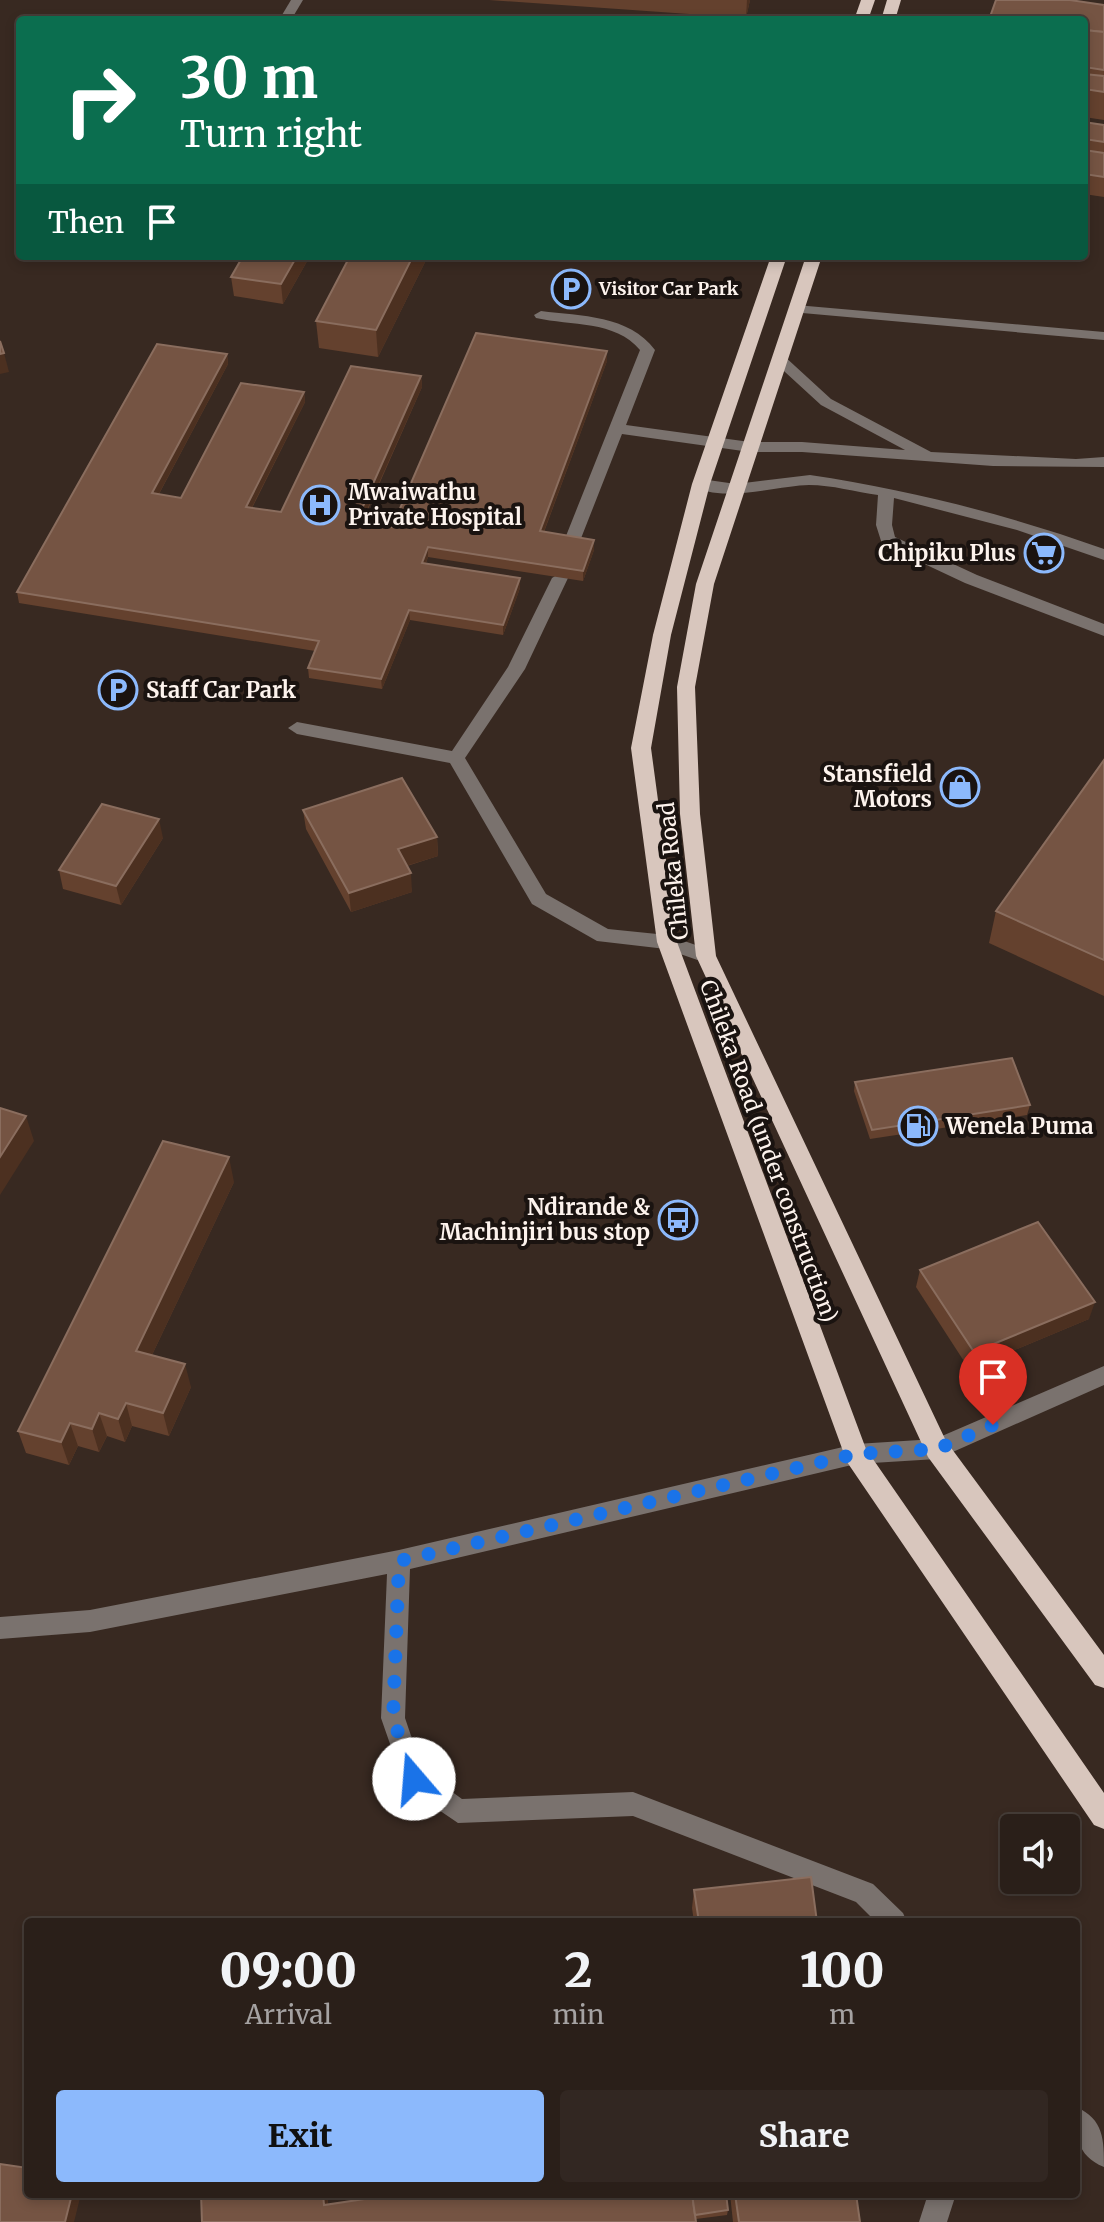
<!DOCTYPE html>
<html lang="en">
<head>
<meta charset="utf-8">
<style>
	:root { --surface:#2a1f19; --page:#322722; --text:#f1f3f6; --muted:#a5a2a2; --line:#463d38; --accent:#8cb9fc }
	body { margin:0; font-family:Merriweather,serif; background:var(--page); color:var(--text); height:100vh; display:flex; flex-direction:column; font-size:30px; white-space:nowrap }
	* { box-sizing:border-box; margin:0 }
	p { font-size:26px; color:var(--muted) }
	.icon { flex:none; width:44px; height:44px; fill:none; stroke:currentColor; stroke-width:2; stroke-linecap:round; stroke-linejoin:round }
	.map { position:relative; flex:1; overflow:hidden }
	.drawer { position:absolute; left:24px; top:1918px; width:1056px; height:280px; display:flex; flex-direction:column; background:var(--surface); border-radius:8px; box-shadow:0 4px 12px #0003,0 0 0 2px var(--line) }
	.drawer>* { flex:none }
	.guide { position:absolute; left:16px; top:16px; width:1072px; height:244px; border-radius:8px; box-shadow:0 4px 12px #0003,0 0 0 2px var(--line); background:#0b6e4f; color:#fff; overflow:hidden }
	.controls { position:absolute; left:1000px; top:1814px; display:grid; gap:16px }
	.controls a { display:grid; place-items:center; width:80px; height:80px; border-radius:8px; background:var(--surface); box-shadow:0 4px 12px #0003,0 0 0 2px var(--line); font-size:40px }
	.pin { position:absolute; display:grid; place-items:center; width:68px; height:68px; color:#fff; margin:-82px -34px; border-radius:50% 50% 50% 0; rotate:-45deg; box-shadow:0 0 8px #0007 }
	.pin .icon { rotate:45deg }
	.me { position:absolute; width:88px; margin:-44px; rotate:342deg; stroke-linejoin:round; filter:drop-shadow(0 0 6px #0008) }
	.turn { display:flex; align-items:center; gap:28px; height:168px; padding:0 32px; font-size:36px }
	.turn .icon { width:104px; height:104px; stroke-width:2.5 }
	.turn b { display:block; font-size:56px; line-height:68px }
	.then { display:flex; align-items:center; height:76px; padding:0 32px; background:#0003; gap:16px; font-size:30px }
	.eta { display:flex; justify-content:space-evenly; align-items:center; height:136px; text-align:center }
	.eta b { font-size:48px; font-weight:800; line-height:56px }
	.cta { display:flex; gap:16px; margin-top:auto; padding:16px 32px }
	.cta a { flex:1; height:92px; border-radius:8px; background:var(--accent); color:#111; font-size:32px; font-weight:800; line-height:92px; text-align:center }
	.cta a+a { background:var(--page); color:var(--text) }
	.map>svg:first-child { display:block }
</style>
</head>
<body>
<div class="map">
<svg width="1104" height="2222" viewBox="0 0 1104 2222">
	<rect width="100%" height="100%" fill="#382921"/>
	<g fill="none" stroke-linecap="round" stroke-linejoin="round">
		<g fill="#7a726e" fill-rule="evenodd">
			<polygon points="796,305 1104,332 1104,340 791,312 789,309"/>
			<path d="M 541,311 C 581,316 629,315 655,350 L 626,425 L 750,442 L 802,442 L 905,450 L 821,405 L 773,361 L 773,355 L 783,355 L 831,399 L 931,452 L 1076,459 L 1104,457 L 1104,467 L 993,466 L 802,452 L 750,452 L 622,434 L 578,546 L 576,550 L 564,550 L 562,546 L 640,350 C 615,320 571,326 536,318 L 534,315 Z"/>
			<path d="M 810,475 C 911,490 1008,515 1104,549 L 1104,560 L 1017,530 L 894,498 L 892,525 L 895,537 L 977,575 L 1104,624 L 1104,636 L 965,583 L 882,544 L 876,525 L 878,495 C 856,492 832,485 809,485 C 781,485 715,505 693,484 L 701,479 L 736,484 Z"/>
			<polygon points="560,573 568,578 525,669 465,758 546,894 608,929 667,935 713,951 715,956 713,961 706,963 666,949 597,941 532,904 450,763 297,734 288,728 297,722 452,751 508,667 552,578"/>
		</g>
		<g fill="#7a726e" fill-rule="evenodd">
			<polygon points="291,0 303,0 291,20 279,20"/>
			<polygon points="1104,1366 1104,1385 937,1459 856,1464 410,1569 405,1718 423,1771 462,1799 633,1792 873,1884 903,1913 907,1922 876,1922 856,1902 633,1816 458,1823 405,1787 381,1718 387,1574 90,1632 0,1639 0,1617 90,1610 399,1550 856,1444 935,1439"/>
			<path d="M 1076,2107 C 1104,2119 1104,2140 1104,2167 C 1075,2155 1076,2134 1076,2107 Z"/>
			<polygon points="928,2194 956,2194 947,2222 919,2222"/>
		</g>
		<g fill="#d8c6bd" fill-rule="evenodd">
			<polygon points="861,0 875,0 868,20 854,20"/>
			<polygon points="887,0 901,0 895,20 881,20"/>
			<polygon points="771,256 787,256 710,484 671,635 651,748 677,942 866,1449 1104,1793 1104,1829 1094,1825 847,1462 657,942 631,748 653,635 692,484"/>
			<polygon points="806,256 822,256 714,584 695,687 700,814 716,956 946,1441 1104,1655 1104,1688 1095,1685 928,1457 696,956 680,814 677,687 696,584"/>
		</g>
	</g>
	<g fill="#64412e">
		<polygon points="489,0 750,0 746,18"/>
		<polygon points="1104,5 1104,120 1084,117 1084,20 990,17"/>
		<polygon points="1084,122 1104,125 1104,197 1084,194"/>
		<polygon points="310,256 283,304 234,296 231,277"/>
		<polygon points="428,256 378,357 319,348 316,321"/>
		<polygon points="227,354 228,364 159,494 181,498 304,392 305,402 252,508 281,512 421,376 422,387 362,523 392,527 607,361 544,532 594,550 583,581 428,557 426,563 520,588 503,635 410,620 382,689 309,678 308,668 315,651 19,603 17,592"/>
		<polygon points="1104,760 1104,996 989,943 996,911"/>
		<polygon points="303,810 437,837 438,856 407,866 412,892 351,912 306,829"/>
		<polygon points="163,838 121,905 63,889 59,870"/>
		<polygon points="855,1082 1030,1105 1027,1115 870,1139 854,1091"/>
		<polygon points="234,1182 152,1355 191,1387 169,1436 132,1426 125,1442 107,1436 99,1452 78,1446 69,1465 26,1453 18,1431"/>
		<polygon points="920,1270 1089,1319 969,1369 916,1287"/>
		<polygon points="694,1890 817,1922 694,1922 692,1908"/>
		<polygon points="201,2194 327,2194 328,2205 728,2210 727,2215 696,2219 202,2222"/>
		<polygon points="730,2194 856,2194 860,2222 733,2222"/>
	</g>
	<g fill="#4c3020">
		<polygon points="747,0 750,0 746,18"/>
		<polygon points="297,256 310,256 283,304 281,284"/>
		<polygon points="413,256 428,256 378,357 376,330"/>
		<polygon points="607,351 607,361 540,542 540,531"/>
		<polygon points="4,353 9,372 0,374 0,354"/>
		<polygon points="227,354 228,364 154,503 152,493"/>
		<polygon points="421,376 422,387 357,532 356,522"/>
		<polygon points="304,392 305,402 247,517 246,507"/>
		<polygon points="594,540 594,550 583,581 583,571"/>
		<polygon points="428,547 428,557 422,573 422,563"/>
		<polygon points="520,578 520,588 503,635 503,625"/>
		<polygon points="409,610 410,620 382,689 381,679"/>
		<polygon points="159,819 163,838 121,905 116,886"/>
		<polygon points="437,837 438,856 399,868 398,849"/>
		<polygon points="411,873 412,892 351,912 349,893"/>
		<polygon points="26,1116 34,1141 0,1195 0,1157"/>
		<polygon points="229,1157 234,1182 143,1374 136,1351"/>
		<polygon points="1095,1302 1089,1319 969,1369 974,1352"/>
		<polygon points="185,1364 191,1387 169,1436 163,1413"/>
		<polygon points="126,1403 132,1426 125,1442 118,1419"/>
		<polygon points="99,1413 107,1436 99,1452 92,1429"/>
		<polygon points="70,1423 78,1446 69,1465 61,1442"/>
		<polygon points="72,2194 81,2194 74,2222 65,2222"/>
		<polygon points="323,2194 327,2194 329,2221 324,2205"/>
	</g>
	<g fill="#755443" stroke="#8a6d5e" stroke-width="2">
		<polygon points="996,0 1070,0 1104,5 1104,32 1084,30 1084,20 1013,20 990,17"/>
		<polygon points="975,15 1013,20 974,20"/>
		<polygon points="1084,30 1104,32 1104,70 1084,67"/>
		<polygon points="1084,74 1104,76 1104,92 1084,89"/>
		<polygon points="1084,122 1104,125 1104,142 1084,139"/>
		<polygon points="1084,150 1104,153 1104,177 1084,174"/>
		<polygon points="243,256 297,256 281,284 231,277"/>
		<polygon points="350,256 413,256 376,330 316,321"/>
		<polygon points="476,333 607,351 540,531 594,540 583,571 428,547 422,563 520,578 503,625 409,610 381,679 308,668 319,641 17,592 157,344 227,354 152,493 181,498 241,383 304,392 246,507 281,512 351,366 421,376 356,522 392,527"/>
		<polygon points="0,341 4,353 0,354"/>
		<polygon points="1104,760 1104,960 996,911"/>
		<polygon points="402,778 437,837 398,849 411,873 349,893 303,810"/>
		<polygon points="102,804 159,819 116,886 59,870"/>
		<polygon points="1012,1058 1030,1105 872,1130 855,1082"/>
		<polygon points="0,1108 26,1116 0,1157"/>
		<polygon points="163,1141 229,1157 136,1351 185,1364 163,1413 126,1403 118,1419 99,1413 92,1429 70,1423 61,1442 18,1431"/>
		<polygon points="1038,1222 1095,1302 974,1352 920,1270"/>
		<polygon points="811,1877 817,1922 699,1922 694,1890"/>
		<polygon points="547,1919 547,1922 525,1922"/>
		<polygon points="0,2164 28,2168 28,2194 72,2194 65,2222 0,2222"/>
		<polygon points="201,2194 323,2194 324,2205 398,2194 692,2194 696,2222 202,2222"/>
		<polygon points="692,2194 726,2194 728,2210 695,2215"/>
		<polygon points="735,2194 856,2194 860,2222 739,2222"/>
	</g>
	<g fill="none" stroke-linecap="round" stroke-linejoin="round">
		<polyline stroke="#1a73e8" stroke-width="14" stroke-dasharray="0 25.2" points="414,1779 393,1718 399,1561 856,1454 937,1449 993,1425"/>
	</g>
	<defs>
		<g id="parking-ring" transform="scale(2)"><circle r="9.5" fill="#1a1310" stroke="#8cb9fc" stroke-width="1.5"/><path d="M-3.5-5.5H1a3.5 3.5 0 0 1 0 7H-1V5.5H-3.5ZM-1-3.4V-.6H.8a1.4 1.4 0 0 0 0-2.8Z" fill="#8cb9fc"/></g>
		<g id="hospital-ring" transform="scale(2)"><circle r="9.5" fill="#1a1310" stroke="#8cb9fc" stroke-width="1.5"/><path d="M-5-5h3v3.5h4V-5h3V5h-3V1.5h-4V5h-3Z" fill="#8cb9fc"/></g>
		<g id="supermarket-ring" transform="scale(2)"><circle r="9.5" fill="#1a1310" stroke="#8cb9fc" stroke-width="1.5"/><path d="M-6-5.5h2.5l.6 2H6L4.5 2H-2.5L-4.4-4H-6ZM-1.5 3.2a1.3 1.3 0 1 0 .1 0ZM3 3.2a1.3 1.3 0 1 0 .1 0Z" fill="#8cb9fc"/></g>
		<g id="shop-ring" transform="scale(2)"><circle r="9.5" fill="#1a1310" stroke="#8cb9fc" stroke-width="1.5"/><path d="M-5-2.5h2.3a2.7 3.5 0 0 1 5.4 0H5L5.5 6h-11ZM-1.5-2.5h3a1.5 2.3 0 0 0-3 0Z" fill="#8cb9fc"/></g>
		<g id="fuel-ring" transform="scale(2)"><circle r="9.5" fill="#1a1310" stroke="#8cb9fc" stroke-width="1.5"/><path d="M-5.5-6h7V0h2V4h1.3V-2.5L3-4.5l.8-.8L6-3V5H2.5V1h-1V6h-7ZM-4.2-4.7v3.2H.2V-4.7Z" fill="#8cb9fc"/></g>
		<g id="bus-ring" transform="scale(2)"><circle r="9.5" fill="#1a1310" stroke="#8cb9fc" stroke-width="1.5"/><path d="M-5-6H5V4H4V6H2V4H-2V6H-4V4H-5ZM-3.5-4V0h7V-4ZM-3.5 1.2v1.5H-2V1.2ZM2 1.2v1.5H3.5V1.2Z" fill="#8cb9fc"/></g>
	</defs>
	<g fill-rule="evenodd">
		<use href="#parking-ring" x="571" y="289"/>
		<use href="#hospital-ring" x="320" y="505"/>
		<use href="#supermarket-ring" x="1044" y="553"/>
		<use href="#parking-ring" x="118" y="690"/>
		<use href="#shop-ring" x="960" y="787"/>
		<use href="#fuel-ring" x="918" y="1126"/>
		<use href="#bus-ring" x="678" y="1220"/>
	</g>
	<g text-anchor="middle" stroke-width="8" stroke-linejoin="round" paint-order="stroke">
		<g font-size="18" font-weight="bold" fill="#fdf3ed" stroke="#1a1310" text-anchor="start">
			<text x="599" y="295">Visitor Car Park</text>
		</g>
		<g font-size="22" font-weight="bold" fill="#fdf3ed" stroke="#1a1310" text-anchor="start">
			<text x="348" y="500">Mwaiwathu<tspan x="348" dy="25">Private Hospital</tspan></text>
			<text x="1016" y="561" text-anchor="end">Chipiku Plus</text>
			<text x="146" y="698">Staff Car Park</text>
			<text x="932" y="782" text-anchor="end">Stansfield<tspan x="932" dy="25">Motors</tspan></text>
			<text x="946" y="1134">Wenela Puma</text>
			<text x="650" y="1215" text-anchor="end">Ndirande &amp;<tspan x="650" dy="25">Machinjiri bus stop</tspan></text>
		</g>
		<g font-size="22" fill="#fdf3ed" stroke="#1a1310">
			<text transform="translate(673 871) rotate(-96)" y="8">Chileka Road</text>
			<text transform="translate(769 1151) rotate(70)" y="8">Chileka Road (under construction)</text>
		</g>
	</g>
</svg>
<div class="controls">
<a><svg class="icon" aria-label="sound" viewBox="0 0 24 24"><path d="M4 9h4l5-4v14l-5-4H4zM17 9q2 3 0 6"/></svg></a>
</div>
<div class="pin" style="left:993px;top:1425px;background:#d93025"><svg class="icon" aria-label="arrive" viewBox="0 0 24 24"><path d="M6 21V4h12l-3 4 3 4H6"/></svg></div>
<svg class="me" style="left:414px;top:1779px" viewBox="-20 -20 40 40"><circle r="19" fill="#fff"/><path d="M0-13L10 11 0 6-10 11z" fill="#1a73e8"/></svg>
<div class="guide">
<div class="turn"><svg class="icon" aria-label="right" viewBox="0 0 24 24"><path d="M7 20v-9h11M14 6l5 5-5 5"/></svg><div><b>30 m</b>Turn right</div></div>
<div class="then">Then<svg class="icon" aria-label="arrive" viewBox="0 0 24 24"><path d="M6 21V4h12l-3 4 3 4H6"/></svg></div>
</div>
<section class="drawer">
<div class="eta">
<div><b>09:00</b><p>Arrival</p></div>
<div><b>2</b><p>min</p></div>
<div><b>100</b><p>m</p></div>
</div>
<div class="cta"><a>Exit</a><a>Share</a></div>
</section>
</div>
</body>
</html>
